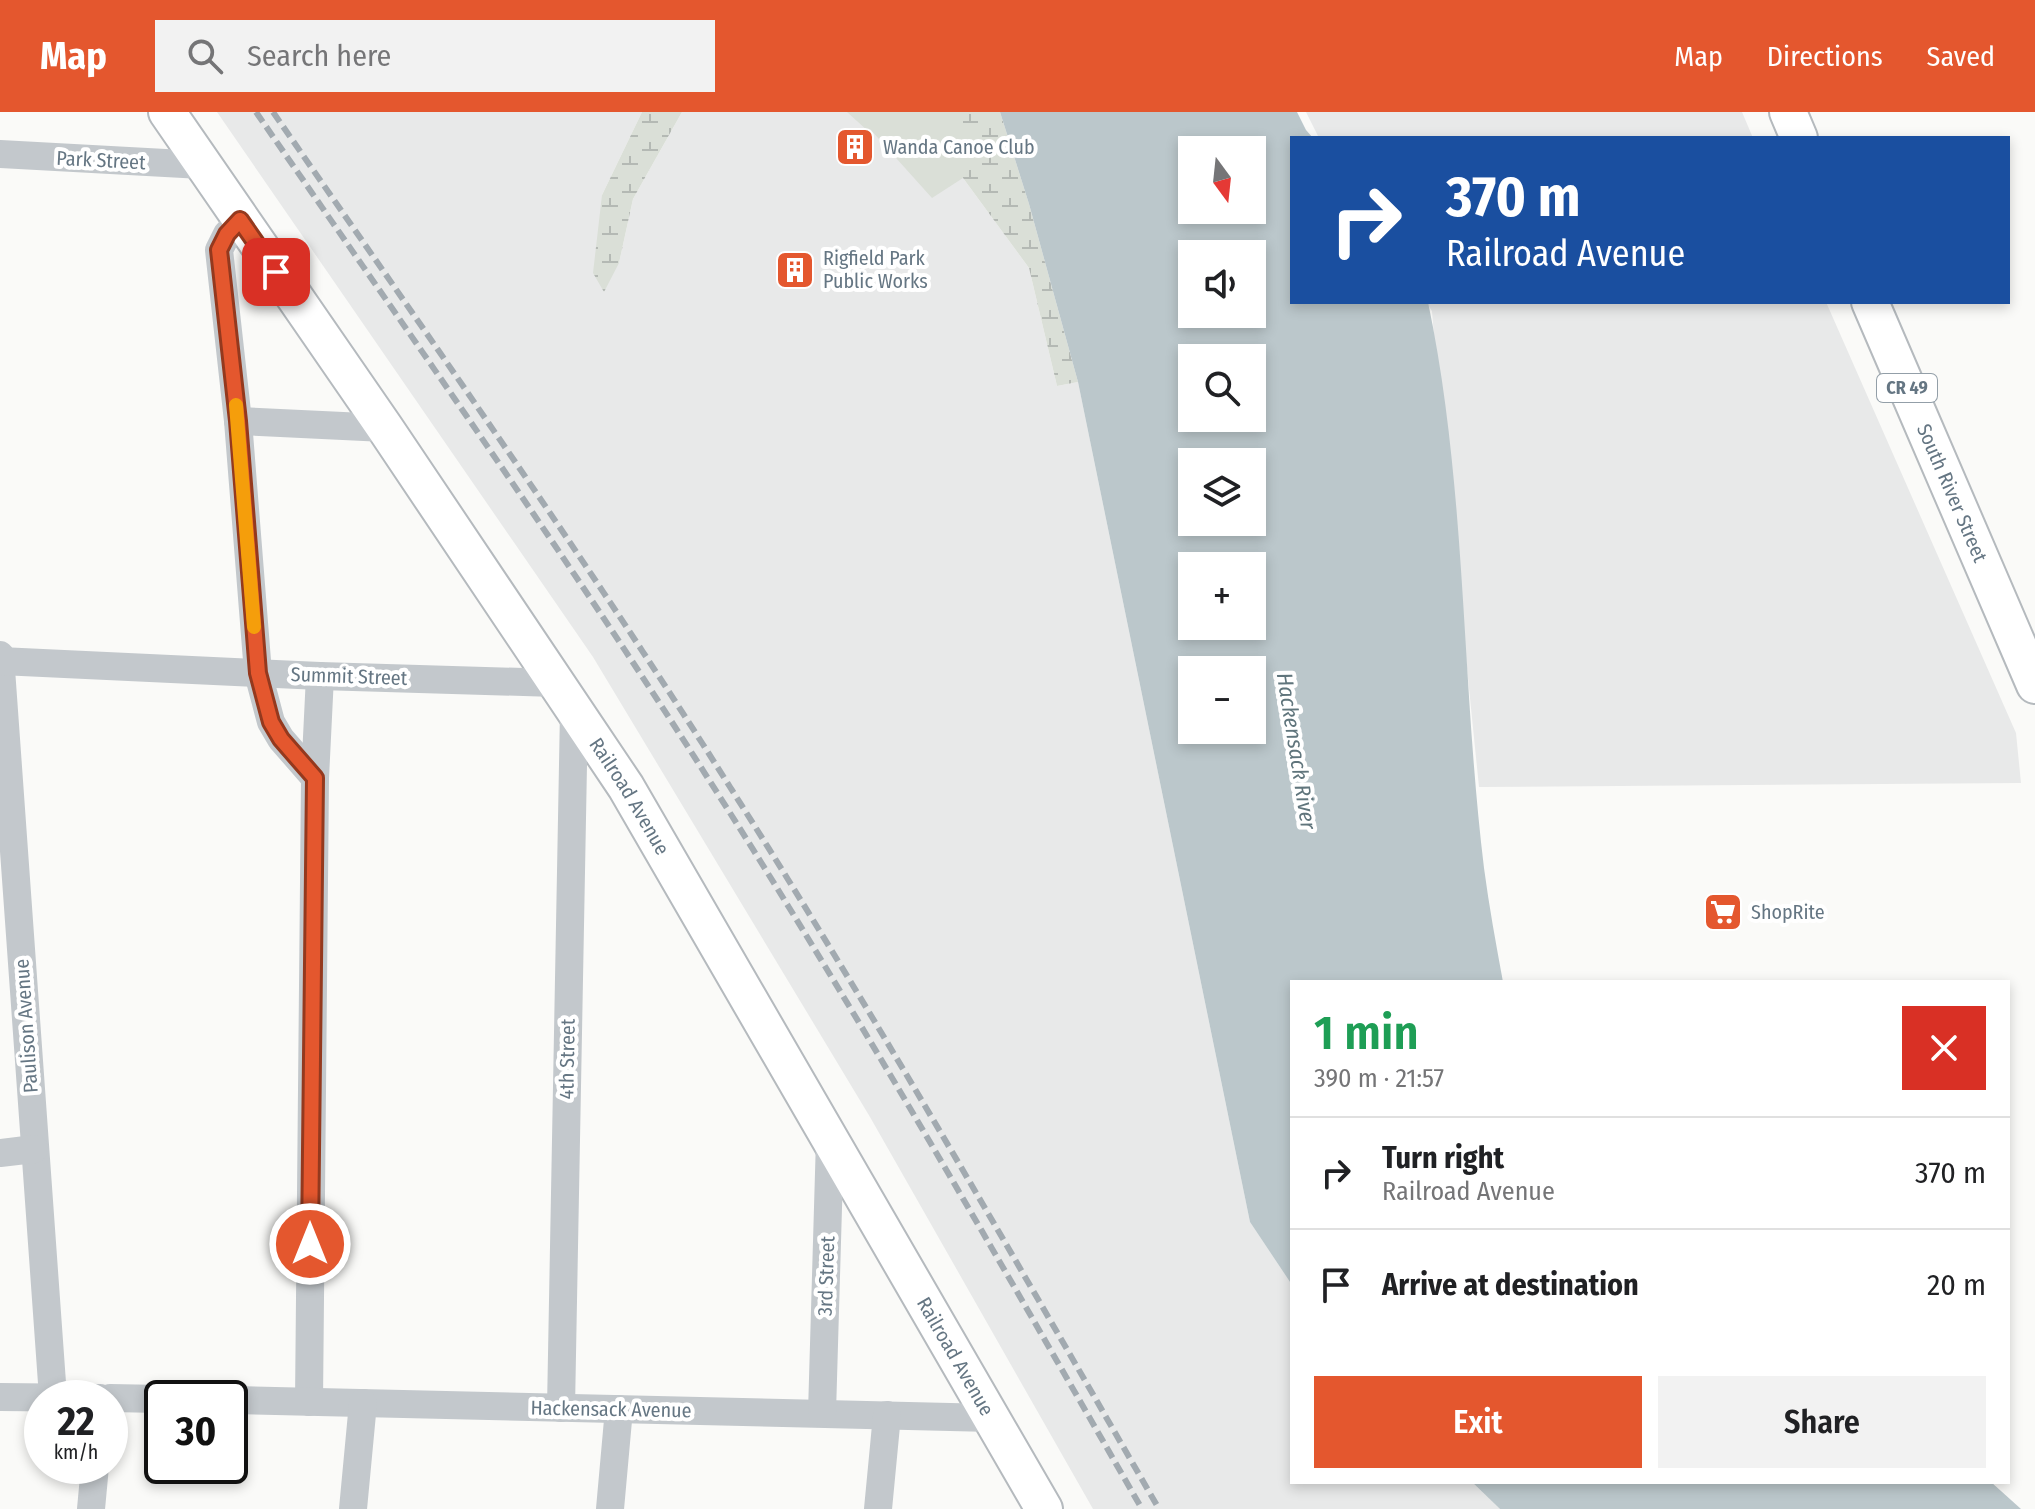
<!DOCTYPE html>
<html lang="en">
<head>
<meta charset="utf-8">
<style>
	:root { --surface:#fff; --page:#f2f2f2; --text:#202124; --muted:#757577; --line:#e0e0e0; --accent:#e4572e }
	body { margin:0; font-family:"Fira Sans Condensed",sans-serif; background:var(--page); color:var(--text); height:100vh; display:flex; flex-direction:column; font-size:30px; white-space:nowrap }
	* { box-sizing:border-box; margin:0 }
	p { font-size:26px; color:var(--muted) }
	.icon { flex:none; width:44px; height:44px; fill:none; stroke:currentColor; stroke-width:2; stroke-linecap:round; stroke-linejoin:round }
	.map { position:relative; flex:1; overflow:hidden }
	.details { position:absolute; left:1290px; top:868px; width:720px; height:504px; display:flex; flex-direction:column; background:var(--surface); border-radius:0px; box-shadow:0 4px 12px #0003 }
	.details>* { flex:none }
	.guide { position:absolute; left:1290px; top:24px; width:720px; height:168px; border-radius:0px; box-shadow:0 4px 12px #0003; background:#1a4fa0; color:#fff; overflow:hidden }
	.needle { width:52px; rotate:165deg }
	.tools { position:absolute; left:1178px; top:24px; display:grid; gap:16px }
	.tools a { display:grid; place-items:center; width:88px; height:88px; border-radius:0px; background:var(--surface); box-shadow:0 4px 12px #0003; font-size:40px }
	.speed { position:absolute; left:24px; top:1268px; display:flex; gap:16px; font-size:40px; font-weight:700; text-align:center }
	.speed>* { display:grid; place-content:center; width:104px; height:104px; border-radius:50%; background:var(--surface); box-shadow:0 4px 12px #0003; line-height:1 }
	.speed small { font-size:20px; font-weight:400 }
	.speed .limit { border:4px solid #111; border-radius:12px; background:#fff; color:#111 }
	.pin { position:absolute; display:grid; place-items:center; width:68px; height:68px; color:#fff; margin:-34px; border-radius:16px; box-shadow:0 4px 12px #0006 }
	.me { position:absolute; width:88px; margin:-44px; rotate:0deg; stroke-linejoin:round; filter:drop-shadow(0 0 6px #0008) }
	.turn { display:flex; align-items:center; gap:28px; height:168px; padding:0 24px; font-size:36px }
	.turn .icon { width:104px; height:104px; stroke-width:2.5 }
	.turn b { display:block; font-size:56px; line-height:68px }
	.round { display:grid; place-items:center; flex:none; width:84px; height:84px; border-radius:0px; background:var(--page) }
	.overview { display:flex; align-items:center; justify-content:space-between; height:136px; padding:0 24px }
	h1 { font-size:48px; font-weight:600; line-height:60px; color:#1e9e55 }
	.cta { display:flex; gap:16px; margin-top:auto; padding:16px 24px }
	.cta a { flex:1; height:92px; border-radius:0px; background:var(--accent); color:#fff; font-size:32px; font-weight:600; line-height:92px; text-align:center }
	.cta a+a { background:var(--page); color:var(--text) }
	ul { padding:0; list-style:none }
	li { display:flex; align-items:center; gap:24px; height:112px; padding:0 24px; border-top:2px solid var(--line) }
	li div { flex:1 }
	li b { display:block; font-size:30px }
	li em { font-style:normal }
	header { display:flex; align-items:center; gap:48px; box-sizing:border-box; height:112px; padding:0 40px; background:var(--accent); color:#fff }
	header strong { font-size:38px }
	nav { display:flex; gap:44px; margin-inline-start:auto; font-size:28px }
	.search { width:560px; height:72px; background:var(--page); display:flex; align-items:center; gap:20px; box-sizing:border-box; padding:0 28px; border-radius:0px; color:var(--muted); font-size:30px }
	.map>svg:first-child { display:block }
</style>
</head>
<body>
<header>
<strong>Map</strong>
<div class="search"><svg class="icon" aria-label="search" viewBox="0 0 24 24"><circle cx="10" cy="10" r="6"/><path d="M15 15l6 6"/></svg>Search here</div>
<nav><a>Map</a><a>Directions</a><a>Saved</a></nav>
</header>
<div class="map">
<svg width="2035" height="1397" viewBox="0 0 2035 1397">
	<defs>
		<pattern id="wetland-marsh" width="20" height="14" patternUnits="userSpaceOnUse" patternTransform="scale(2)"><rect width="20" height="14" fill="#dadfd7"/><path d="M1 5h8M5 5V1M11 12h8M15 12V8" fill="none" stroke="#b4b9b4"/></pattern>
	</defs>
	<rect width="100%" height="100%" fill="#fafaf8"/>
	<g fill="#e8e9e9">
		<polygon points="217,0 642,0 602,83 619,151 633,87 682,0 963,0 963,66 1029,156 1057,274 1078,270 1250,1110 1292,1173 1292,1370 1472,1370 1500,1397 1093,1397 870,1005 593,545"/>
		<polygon points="1306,0 1742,0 1753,26 1319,26"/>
		<polygon points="1426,190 1826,190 2016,621 2021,671 1479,675 1455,438 1450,422 1432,199"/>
	</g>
	<polygon fill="#dadfd7" points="847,0 963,0 963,66 932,86 870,17 868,19"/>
	<g fill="url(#wetland-marsh)">
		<polygon points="642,0 682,0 633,87 619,151 604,180 593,161 602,83"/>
		<polygon points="963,0 1000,0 1029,92 1078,270 1057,274 1029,156 963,66"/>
	</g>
	<g fill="#bbc7cb" fill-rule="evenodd">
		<path d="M 1000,0 L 1297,0 L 1306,18 L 1313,26 L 1292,26 L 1292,190 L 1428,190 C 1467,376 1461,568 1484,756 C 1489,794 1496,832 1503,870 L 1292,870 L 1292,1173 L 1250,1110 L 1078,270 L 1029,92 ZM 1192,38 L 1252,38 L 1252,98 L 1192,98 ZM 1192,142 L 1252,142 L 1252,202 L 1192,202 ZM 1192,246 L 1252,246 L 1252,306 L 1192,306 ZM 1192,350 L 1252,350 L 1252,410 L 1192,410 ZM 1192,454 L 1252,454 L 1252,514 L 1192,514 ZM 1192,558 L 1252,558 L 1252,618 L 1192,618 Z"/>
		<polygon points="1472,1370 1991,1370 2021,1397 1500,1397"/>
	</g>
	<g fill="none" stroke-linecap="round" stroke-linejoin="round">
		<g stroke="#b5babe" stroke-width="40">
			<g id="major">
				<path id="s1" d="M 167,0 L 385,316 L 626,675 L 1044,1397"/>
				<polyline points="1788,0 1799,26"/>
				<path id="s2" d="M 1870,190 L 2035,573"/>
			</g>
		</g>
		<g stroke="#c3c8cc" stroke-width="28">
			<polyline points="0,42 202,53"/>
			<polyline points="240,108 227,122 219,138 238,309 258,561 271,610 281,627 315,666 309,1290"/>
			<polyline points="238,309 385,316"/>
			<polyline points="0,543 53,1285"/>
			<polyline points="0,549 320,564 555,571"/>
			<polyline points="315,666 320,564"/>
			<polyline points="0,1041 34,1037"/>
			<polyline points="0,1285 100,1286"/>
			<polyline points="110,1286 162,1287"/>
			<polyline points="230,1288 992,1306"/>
			<polyline points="561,1296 574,599"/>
			<polyline points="822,1301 830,1027"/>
			<polyline points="91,1397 95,1354"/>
			<polyline points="353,1397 363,1291"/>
			<polyline points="610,1397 619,1297"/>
			<polyline points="878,1397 887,1303"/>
		</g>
		<use href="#major" stroke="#fff" stroke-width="36"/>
		<g stroke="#a2aab0" stroke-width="6" stroke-dasharray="12 6" stroke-linecap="butt">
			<path d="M 256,0 C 412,226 571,450 718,682 C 867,916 1004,1157 1142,1397"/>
			<path d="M 273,0 C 427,223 585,445 730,675 C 880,911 1019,1154 1159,1397"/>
		</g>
	</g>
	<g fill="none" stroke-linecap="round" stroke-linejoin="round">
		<g stroke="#94391e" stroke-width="20">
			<polyline id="route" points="276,160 240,108 227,122 219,138 238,309 258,561 271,610 281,627 315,666 310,1132"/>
		</g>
		<use href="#route" stroke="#e4572e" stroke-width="14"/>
		<polyline stroke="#f59e0b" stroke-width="14" points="236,293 254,515"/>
	</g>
	<defs>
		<g id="building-square" transform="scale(2)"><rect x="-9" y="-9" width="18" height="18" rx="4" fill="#e4572e" stroke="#fff"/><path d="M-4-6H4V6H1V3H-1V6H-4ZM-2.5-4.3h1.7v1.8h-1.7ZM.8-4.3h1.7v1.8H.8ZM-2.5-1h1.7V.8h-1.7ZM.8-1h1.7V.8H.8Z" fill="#fff"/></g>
		<g id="supermarket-square" transform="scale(2)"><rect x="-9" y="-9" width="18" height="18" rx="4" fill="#e4572e" stroke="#fff"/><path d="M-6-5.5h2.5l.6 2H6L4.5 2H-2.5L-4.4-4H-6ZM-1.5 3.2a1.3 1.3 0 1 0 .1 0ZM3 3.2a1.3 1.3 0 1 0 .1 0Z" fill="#fff"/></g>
	</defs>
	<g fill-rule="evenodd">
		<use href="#building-square" x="855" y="35"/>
		<use href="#building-square" x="795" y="158"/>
		<use href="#supermarket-square" x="1723" y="800"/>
	</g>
	<g text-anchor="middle" stroke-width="8" stroke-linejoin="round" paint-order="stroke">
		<rect fill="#fff" stroke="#939fa8" stroke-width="2" x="1877" y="262" width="60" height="28" rx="6"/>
		<g font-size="18" font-weight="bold" fill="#657683">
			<text x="1907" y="282">CR 49</text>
		</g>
		<g font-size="20" fill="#657683" stroke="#fff" text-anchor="start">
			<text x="883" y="42">Wanda Canoe Club</text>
			<text x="823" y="153">Rigfield Park<tspan x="823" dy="23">Public Works</tspan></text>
			<text x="1751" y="807">ShopRite</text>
		</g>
		<g font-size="20" fill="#657683" stroke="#fff">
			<text transform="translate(101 48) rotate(3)" y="7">Park Street</text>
			<text dy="7" stroke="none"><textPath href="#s2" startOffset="208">South River Street</textPath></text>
			<text transform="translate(349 564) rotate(2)" y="7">Summit Street</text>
			<text dy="7" stroke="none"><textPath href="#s1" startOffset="826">Railroad Avenue</textPath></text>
			<text transform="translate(26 914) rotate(-94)" y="7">Paulison Avenue</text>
			<text transform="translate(567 947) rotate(-89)" y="7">4th Street</text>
			<text transform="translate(826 1164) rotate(-88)" y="7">3rd Street</text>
			<text dy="7" stroke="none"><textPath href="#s1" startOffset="1474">Railroad Avenue</textPath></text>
			<text transform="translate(611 1297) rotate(1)" y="7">Hackensack Avenue</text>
		</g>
		<g font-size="22" font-style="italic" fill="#60757c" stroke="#fff">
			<text transform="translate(1297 639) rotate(81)" y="8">Hackensack River</text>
		</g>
	</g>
</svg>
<div class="tools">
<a><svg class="needle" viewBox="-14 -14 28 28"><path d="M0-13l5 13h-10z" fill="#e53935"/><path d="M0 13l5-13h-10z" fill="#757577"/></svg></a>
<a><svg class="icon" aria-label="sound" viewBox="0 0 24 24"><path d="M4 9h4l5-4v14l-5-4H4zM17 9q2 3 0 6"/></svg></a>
<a><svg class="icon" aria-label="search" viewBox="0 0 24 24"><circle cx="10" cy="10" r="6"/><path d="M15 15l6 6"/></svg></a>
<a><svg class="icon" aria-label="layers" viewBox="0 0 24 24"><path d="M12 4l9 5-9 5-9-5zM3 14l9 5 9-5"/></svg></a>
<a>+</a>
<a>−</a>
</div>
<div class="speed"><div>22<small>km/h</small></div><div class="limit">30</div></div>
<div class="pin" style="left:276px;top:160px;background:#d93025"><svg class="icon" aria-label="arrive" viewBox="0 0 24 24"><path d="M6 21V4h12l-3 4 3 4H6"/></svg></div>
<svg class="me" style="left:310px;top:1132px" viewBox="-20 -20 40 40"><circle r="17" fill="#e4572e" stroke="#fff" stroke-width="3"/><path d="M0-11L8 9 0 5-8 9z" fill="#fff"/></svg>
<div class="guide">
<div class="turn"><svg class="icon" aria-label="right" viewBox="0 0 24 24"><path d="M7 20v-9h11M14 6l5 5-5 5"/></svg><div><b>370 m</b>Railroad Avenue</div></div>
</div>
<section class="details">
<div class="overview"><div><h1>1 min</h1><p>390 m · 21:57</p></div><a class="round" style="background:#d93025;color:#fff"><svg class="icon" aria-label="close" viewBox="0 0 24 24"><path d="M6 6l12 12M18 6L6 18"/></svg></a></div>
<ul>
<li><svg class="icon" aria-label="right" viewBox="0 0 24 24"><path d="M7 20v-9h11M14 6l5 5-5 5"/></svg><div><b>Turn right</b><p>Railroad Avenue</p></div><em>370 m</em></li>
<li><svg class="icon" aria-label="arrive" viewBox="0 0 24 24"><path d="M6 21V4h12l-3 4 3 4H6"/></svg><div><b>Arrive at destination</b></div><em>20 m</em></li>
</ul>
<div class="cta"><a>Exit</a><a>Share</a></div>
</section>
</div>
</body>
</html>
